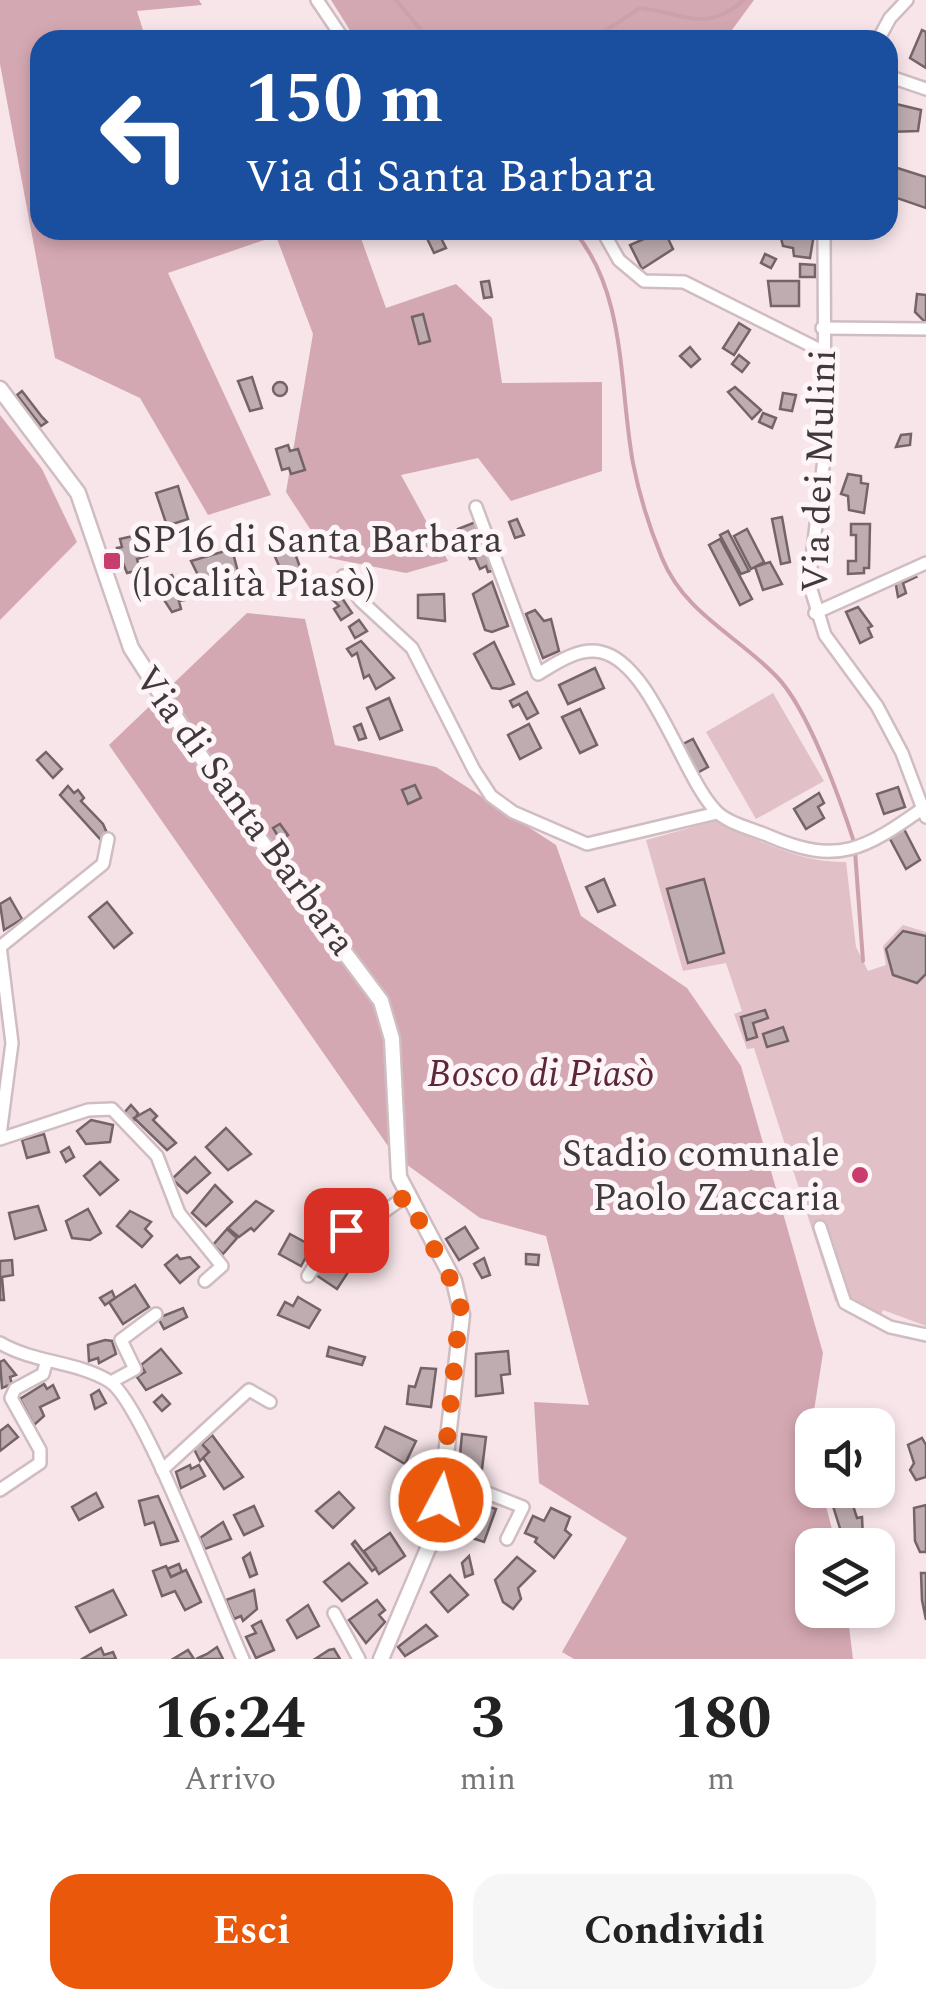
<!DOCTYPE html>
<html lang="it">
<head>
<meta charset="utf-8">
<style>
	:root { --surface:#fff; --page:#f6f6f6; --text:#222; --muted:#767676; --accent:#ea580c }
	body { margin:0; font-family:Spectral,serif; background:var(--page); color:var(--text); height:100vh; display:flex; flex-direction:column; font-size:38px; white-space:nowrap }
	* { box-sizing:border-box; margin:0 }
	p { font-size:32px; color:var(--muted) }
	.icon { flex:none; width:55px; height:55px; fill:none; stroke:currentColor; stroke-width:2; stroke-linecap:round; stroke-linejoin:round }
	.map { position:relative; height:1659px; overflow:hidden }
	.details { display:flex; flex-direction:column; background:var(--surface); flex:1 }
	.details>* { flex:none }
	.top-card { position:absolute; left:30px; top:30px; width:868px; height:210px; border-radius:30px; box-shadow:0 5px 15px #0003; background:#1a4fa0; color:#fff; overflow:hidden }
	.fabs { position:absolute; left:795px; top:1408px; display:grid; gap:20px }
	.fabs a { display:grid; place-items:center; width:100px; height:100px; border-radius:20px; background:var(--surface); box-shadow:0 5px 15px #0003; font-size:50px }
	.pin { position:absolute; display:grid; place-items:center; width:85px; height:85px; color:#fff; margin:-42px; border-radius:20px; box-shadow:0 5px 15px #0006 }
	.me { position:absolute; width:110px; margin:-55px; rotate:6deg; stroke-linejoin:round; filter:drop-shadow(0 0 8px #0008) }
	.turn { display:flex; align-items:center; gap:35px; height:210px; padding:0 50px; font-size:45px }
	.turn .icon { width:130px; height:130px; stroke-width:2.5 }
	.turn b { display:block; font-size:70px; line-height:85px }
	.eta { display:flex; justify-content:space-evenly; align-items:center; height:170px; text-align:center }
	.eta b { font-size:60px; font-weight:700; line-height:70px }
	.primary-button { display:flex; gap:20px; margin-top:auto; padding:20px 50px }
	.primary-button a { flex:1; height:115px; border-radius:30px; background:var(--accent); color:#fff; font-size:40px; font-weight:700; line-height:115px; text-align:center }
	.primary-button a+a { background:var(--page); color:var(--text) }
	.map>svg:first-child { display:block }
</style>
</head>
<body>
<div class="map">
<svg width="926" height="1659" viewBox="0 0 926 1659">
	<rect width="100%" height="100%" fill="#f7e5e9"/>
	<g fill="#e2c0c8">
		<polygon points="773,693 824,781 756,819 706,732"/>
		<path d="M 715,821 C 759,840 798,863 846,862 L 856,947 L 868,971 L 886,965 L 883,946 L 903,925 L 926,932 L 926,1326 L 883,1310 L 877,1326 L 835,1301 L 754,1048 L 747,1049 L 734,1014 L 742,1011 L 726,963 L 683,971 L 646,840 Z"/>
	</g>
	<g fill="#d4a8b2">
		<polygon points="0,0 199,0 202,5 137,11 146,40 40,40 40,230 358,230 386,308 456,284 492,318 502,383 602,382 602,471 511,501 478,458 401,475 448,561 406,573 329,558 286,492 313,334 276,236 168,273 271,495 208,515 140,398 55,358 0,64"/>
		<polygon points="331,0 754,0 729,34 705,40 356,40"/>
		<polygon points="0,415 42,469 77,542 0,620"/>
		<polygon points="247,613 305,619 335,745 436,767 556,845 581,916 687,988 741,1066 823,1353 809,1443 812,1490 822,1490 836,1545 812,1545 812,1610 847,1610 853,1659 574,1659 562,1652 627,1538 539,1483 534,1402 589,1405 546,1236 480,1218 395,1156 109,745"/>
	</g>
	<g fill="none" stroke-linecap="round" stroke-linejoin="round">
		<g stroke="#cda1ab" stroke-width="4">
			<polyline points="396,0 429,40"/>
			<path d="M 591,40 L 640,8 C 685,13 704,34 744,0"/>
			<path d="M 573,230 C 627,291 619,388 633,463 C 639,494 650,529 662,558 C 685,614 737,635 777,677 C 808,709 840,799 854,842"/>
			<polyline points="855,851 863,961"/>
		</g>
	</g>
	<g fill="#beacb0" stroke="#746468" stroke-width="2.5">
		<polygon points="922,30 926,32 926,68 910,58"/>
		<polygon points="892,103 921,110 918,131 888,132"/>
		<polygon points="891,166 926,177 926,208 888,195"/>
		<polygon points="423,230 437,230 446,248 434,253"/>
		<polygon points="664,230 673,249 642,269 630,245"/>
		<polygon points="779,230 814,234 810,258 794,256 793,248 783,246"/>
		<polygon points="765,254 776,259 771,268 761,263"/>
		<polygon points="800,264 815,265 815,277 800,277"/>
		<polygon points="489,281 492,297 484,298 481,282"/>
		<polygon points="768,281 799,281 799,306 771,306"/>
		<polygon points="917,294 926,295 926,323 915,312"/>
		<polygon points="423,314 430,341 419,344 412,317"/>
		<polygon points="739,323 750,330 734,355 723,348"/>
		<polygon points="690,347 700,359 691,367 680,356"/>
		<polygon points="739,355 749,363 742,372 732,364"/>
		<polygon points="252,377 262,408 250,411 238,381"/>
		<circle cx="280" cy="389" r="7"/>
		<polygon points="735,387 761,410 752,419 728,392"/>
		<polygon points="22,391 42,417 47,422 41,426 17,395"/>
		<polygon points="783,393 796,395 792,411 780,409"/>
		<polygon points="763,413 776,418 772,428 759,422"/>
		<polygon points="911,434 910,445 896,447 901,435"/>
		<polygon points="288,445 290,451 298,449 305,470 291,474 289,468 282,470 276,449"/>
		<polygon points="848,474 861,476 861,483 868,484 864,513 849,510 848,496 841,494"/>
		<polygon points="178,486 188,519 167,526 156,493"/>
		<polygon points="782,517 790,562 781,564 772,519"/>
		<polygon points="517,519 524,535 515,538 509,522"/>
		<polygon points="478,521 499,569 488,572 486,566 480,569 475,558 470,559 458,529"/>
		<polygon points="851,524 870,524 869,568 864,568 864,573 848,574 848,561 856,561 856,535 851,535"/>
		<polygon points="285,526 304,578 286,582 273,552 279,550 274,529"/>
		<polygon points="747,529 764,562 751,569 734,536"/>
		<polygon points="728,531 749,571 741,574 720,535"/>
		<polygon points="142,534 147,556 137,559 140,570 127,573 117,548 122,547 120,539"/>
		<polygon points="720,539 752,599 740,605 709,545"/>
		<polygon points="232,549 239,576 211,586 208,580 202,583 191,561"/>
		<polygon points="770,562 782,584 763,590 755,567"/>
		<polygon points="911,573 916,577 903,583 906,593 898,597 895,580"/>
		<polygon points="172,575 184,600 179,601 181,609 172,612 157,589 162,588 159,579"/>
		<polygon points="492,582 508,626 492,632 485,630 473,594"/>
		<polygon points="338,592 352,613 341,620 334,609 339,606 330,597"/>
		<polygon points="444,594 445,621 418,618 418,595"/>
		<polygon points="858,607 872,626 868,628 872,637 860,643 846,612"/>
		<polygon points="535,610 544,621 551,619 559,651 543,658 526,614"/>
		<polygon points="359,620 367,631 355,638 349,627"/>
		<polygon points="361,641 394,678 376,689 369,675 364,678 357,653 352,656 347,649"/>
		<polygon points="494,642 514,684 500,689 492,688 474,654"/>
		<polygon points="595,668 604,688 568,704 559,685"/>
		<polygon points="527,692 538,713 527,719 519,704 513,707 510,701"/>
		<polygon points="389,698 402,730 380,739 367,708"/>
		<polygon points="580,709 597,745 580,753 562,717"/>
		<polygon points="361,724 366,738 359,740 354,727"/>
		<polygon points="529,724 541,748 520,759 508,735"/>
		<polygon points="693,739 708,767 697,773 681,745"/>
		<polygon points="46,752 62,769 53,778 37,760"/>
		<polygon points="415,785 421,798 408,804 402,790"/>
		<polygon points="68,786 74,793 78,790 84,798 81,801 103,824 107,833 101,840 60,795"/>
		<polygon points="898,787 905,807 884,814 877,794"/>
		<polygon points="819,793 824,803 818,807 824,818 806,829 794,809"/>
		<polygon points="280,824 288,835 281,841 273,828"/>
		<polygon points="904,829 920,860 906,869 889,837"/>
		<polygon points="604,879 615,905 598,912 586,887"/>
		<polygon points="704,879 724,953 688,963 667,889"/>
		<polygon points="10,898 22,919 4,930 0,904"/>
		<polygon points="107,902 132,933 114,948 89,917"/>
		<polygon points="903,931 926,936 926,974 917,983 893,975 886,949"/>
		<polygon points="765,1010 768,1018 753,1023 757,1037 747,1040 741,1017"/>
		<polygon points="783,1027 788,1041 767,1047 763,1034"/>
		<polygon points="131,1105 138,1113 133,1123 124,1113"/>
		<polygon points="150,1109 157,1116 153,1120 176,1143 167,1150 134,1118"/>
		<polygon points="91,1120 113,1125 110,1142 86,1144 77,1131"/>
		<polygon points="226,1128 251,1154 228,1170 206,1147"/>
		<polygon points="44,1134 49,1152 27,1158 22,1140"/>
		<polygon points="69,1147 74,1157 66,1162 61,1152"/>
		<polygon points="195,1157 210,1173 187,1193 172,1179"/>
		<polygon points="100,1162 118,1180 100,1195 84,1176"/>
		<polygon points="215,1185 232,1202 206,1226 192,1213"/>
		<polygon points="256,1201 273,1211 254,1231 251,1228 239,1237 228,1228"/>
		<polygon points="38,1206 46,1230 15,1239 9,1213"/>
		<polygon points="88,1209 101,1233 90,1240 72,1238 66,1221"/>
		<polygon points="130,1211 151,1222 145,1229 152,1236 142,1247 117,1226"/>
		<polygon points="465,1227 478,1248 459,1260 446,1239"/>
		<polygon points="227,1229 237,1238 223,1254 213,1245"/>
		<polygon points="290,1234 312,1246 301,1266 279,1254"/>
		<polygon points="335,1247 356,1260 337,1289 316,1275"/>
		<polygon points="526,1254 539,1255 538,1265 526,1264"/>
		<polygon points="177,1255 180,1259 190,1257 199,1267 180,1283 165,1265"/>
		<polygon points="484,1258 490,1275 482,1278 474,1264"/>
		<polygon points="12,1260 13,1275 2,1277 4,1300 0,1300 0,1261"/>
		<polygon points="135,1285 149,1307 123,1324 109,1302"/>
		<polygon points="112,1291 115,1298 105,1305 100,1298"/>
		<polygon points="298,1297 320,1310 309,1328 278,1315 285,1302 293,1306"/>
		<polygon points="183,1308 187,1317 164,1329 158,1318"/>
		<polygon points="105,1340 112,1341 116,1354 99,1363 98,1358 89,1361 88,1345"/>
		<polygon points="329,1347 365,1357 362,1365 327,1356"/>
		<polygon points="161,1349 181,1373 146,1390 137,1377 145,1372 141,1365"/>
		<polygon points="508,1351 510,1374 501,1375 503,1393 476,1396 476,1354"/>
		<polygon points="4,1360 16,1375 10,1377 12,1384 2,1388 0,1362"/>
		<polygon points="421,1368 436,1369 431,1407 407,1404 409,1386 415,1387"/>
		<polygon points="44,1384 47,1389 53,1385 59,1398 40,1407 44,1416 34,1425 20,1399"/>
		<polygon points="99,1390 106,1403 95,1409 91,1395"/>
		<polygon points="162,1395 170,1404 162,1411 154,1402"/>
		<polygon points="8,1425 18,1437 0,1451 0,1431"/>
		<polygon points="385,1427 416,1441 405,1464 376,1447"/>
		<polygon points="462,1434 486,1437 482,1469 459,1466"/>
		<polygon points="212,1435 243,1477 224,1489 202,1456 209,1452 202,1444"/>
		<polygon points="922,1438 926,1445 926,1477 916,1480 910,1470 914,1463 908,1445"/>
		<polygon points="201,1443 209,1452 200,1461 194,1449"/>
		<polygon points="190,1465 191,1469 199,1465 205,1476 181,1488 176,1472"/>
		<polygon points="828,1490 848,1490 857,1518 862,1517 863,1538 849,1542 848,1537 843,1538"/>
		<polygon points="339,1492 354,1508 333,1528 316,1511"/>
		<polygon points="96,1493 103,1507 79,1520 72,1507"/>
		<polygon points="158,1496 178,1541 161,1545 154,1522 145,1525 139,1501"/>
		<polygon points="469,1501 496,1509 484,1542 460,1534"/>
		<polygon points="926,1505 926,1552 920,1552 915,1541 914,1508"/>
		<polygon points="254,1506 263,1526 244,1535 234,1515"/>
		<polygon points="551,1508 570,1517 565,1530 571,1535 554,1558 535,1542 537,1538 525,1533 533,1516 544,1521"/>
		<polygon points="223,1522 231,1539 205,1549 200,1538"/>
		<polygon points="390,1533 405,1556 379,1574 364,1551"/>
		<polygon points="355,1541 376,1568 372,1571 352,1544"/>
		<polygon points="250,1553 257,1574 250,1577 243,1558"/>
		<polygon points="469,1556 473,1574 465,1577 462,1563"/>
		<polygon points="517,1557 535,1571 518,1588 521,1599 513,1609 503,1602 495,1580"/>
		<polygon points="349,1563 367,1583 342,1601 324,1582"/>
		<polygon points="179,1564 182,1572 171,1577 167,1569"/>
		<polygon points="166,1566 171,1577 186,1570 201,1602 185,1610 175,1591 162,1596 153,1571"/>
		<polygon points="921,1573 926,1573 926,1620 922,1600"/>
		<polygon points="450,1575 468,1595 448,1612 431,1592"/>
		<polygon points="880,1577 881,1588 886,1587 888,1611 864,1618 863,1610 878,1610"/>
		<polygon points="113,1590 126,1615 90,1632 76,1607"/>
		<polygon points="254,1590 257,1609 243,1621 241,1616 234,1619 226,1600"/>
		<polygon points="377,1600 385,1610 379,1615 385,1622 366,1643 349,1620"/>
		<polygon points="308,1605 319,1626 297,1638 287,1620"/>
		<polygon points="261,1621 274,1650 256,1658 246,1637 256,1633 252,1626"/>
		<polygon points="426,1625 437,1636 405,1656 398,1647"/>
		<polygon points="217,1647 223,1659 196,1659 207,1654"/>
		<polygon points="101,1648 104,1655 113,1652 116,1659 82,1659"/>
		<polygon points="334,1649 340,1659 315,1659 329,1650"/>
		<polygon points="188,1650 194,1659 173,1659"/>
	</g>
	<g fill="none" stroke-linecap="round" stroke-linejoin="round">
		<g stroke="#cfbdc1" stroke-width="16">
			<g id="minor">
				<polyline points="317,0 344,40"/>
				<polyline points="878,40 890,18 907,0"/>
				<polyline points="888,76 926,89"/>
				<polyline points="602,230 619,260 644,281 684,282 824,352"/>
				<polyline points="824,230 825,451 809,583 825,635 877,706 902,753 926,817"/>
				<polyline points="822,328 926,329"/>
				<path d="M 476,507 L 538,674 C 556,663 579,647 601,652 C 651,663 681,773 715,810 C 726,823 753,829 769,836 C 838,866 865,849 922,809"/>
				<polyline points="343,576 360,600 412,648 474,770 491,796 513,812 587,844 717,813"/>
				<polyline points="815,613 926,563"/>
				<polyline points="0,946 12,1043 0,1135"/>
				<polyline points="0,947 103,864 108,839"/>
				<polyline points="0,1139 88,1110 112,1109 157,1156 179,1213 222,1266 205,1281"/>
				<polyline points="820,1227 845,1303 890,1327 926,1335"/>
				<polyline points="308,1276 335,1233 368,1223 406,1196"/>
				<path d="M 0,1343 C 34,1363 76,1361 109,1381 C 143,1402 220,1610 243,1659"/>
				<polyline points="111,1382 135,1369 121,1340 156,1314"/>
				<polyline points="162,1470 249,1390 270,1402"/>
				<polyline points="444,1476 523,1507 507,1539"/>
				<polyline points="0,1490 40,1463 40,1450 11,1398 15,1389 43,1374 46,1363"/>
				<polyline points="334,1613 359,1659"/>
			</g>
		</g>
		<g stroke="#cfbdc1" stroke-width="19">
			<polyline id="tertiary" points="0,389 78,493 131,648 222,789 381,1001 392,1039 399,1177 454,1281 462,1315 438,1525 381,1659"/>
		</g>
		<use href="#minor" stroke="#fff" stroke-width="11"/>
		<use href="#tertiary" stroke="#fff" stroke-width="14"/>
	</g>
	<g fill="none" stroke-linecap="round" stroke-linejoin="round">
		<polyline stroke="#ea580c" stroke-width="18" stroke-dasharray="0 32.4" points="346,1230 368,1222 406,1196 461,1299 441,1500"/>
	</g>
	<g fill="#c93d6e" stroke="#fdf5f7" stroke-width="4">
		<rect x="102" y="551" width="20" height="20" rx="5"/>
		<circle cx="860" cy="1175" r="10"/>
	</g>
	<g text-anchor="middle" stroke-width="10" stroke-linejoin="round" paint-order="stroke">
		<g font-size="38" fill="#40393b" stroke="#fdf5f7">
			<text transform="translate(818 471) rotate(-88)" y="13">Via dei Mulini</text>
			<text transform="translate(246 810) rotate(54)" y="13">Via di Santa Barbara</text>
		</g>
		<g font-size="38" fill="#40393b" stroke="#fdf5f7" text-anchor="start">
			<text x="132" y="552">SP16 di Santa Barbara<tspan x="132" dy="44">(località Piasò)</tspan></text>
			<text x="840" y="1166" text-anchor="end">Stadio comunale<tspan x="840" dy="44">Paolo Zaccaria</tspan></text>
		</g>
		<g font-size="38" font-style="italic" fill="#5e2737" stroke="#fdf5f7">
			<text x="541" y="1086">Bosco di Piasò</text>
		</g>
	</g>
</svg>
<div class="fabs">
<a><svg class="icon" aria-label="sound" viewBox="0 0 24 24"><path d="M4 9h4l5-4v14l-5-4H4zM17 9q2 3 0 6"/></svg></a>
<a><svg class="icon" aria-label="layers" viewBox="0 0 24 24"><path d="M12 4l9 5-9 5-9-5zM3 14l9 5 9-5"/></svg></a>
</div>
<div class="pin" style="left:346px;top:1230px;background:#d93025"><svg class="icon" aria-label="arrive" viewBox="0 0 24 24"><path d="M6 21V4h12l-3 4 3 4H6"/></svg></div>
<svg class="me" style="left:441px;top:1500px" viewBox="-20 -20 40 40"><circle r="17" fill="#ea580c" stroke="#fff" stroke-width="3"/><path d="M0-11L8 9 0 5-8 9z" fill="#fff"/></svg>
<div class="top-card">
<div class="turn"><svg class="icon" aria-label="left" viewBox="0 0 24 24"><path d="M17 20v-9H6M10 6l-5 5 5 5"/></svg><div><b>150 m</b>Via di Santa Barbara</div></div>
</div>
</div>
<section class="details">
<div class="eta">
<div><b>16:24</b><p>Arrivo</p></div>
<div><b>3</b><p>min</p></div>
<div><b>180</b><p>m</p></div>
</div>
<div class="primary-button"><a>Esci</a><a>Condividi</a></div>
</section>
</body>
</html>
